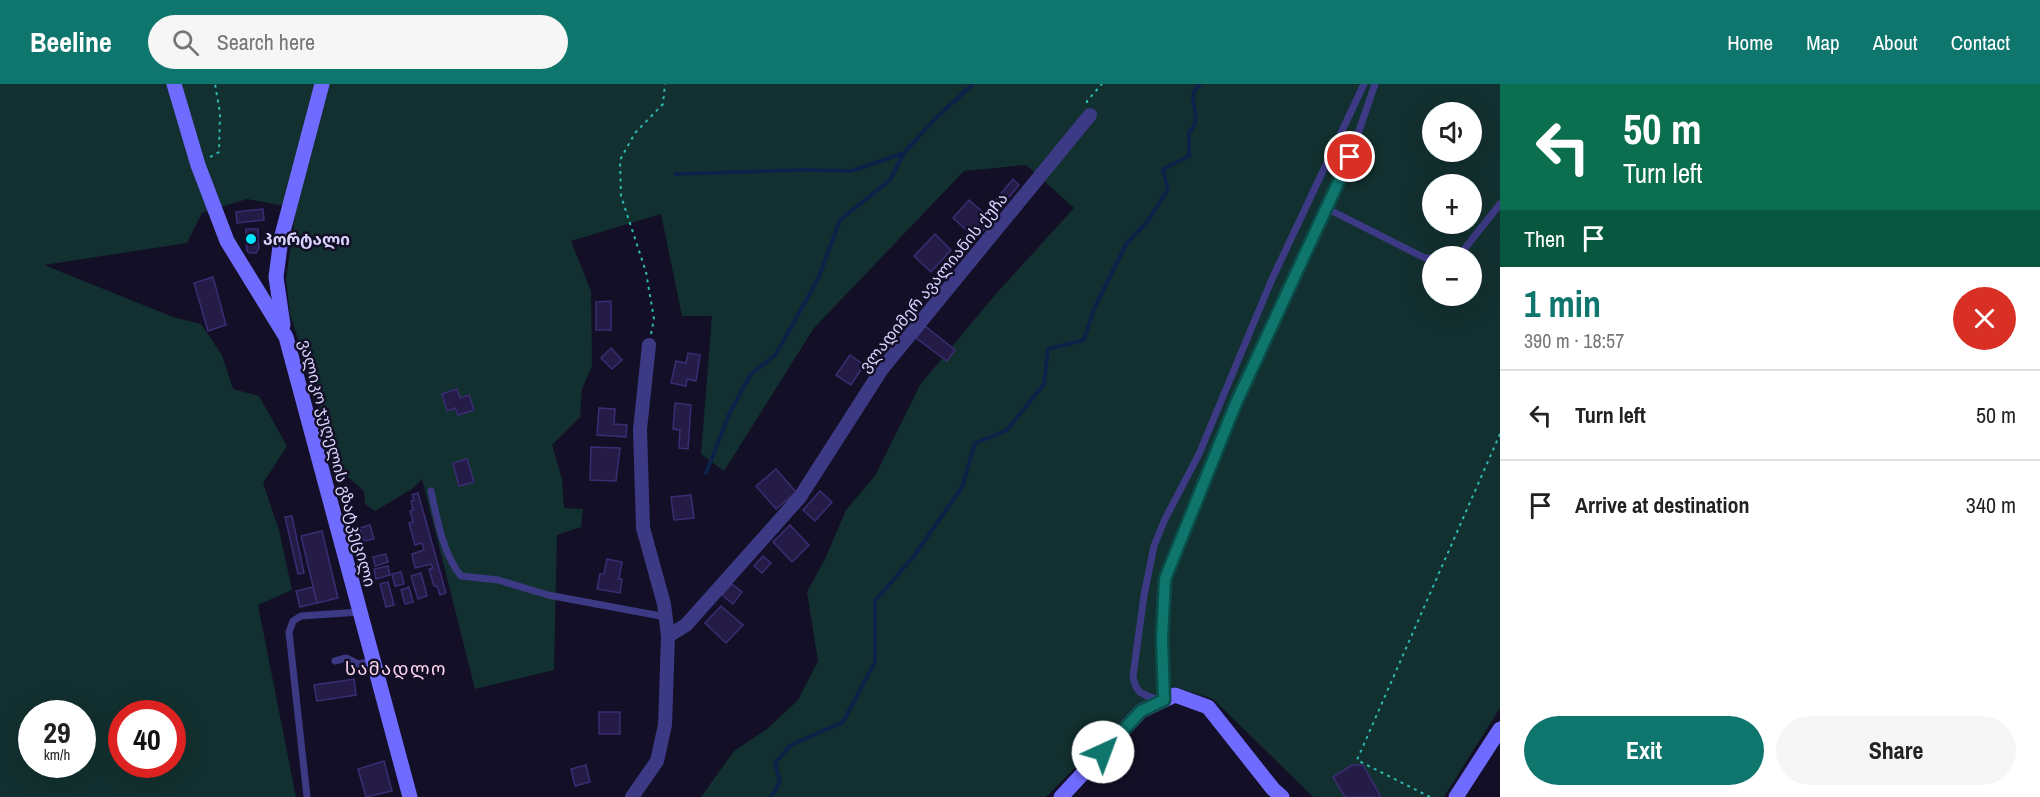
<!DOCTYPE html>
<html lang="en">
<head>
<meta charset="utf-8">
<style>
	:root { --surface:#fff; --page:#f6f6f6; --text:#222; --muted:#767676; --line:#e0e0e0; --accent:#0f766e }
	body { margin:0; font-family:"Archivo Narrow","Noto Sans Georgian",sans-serif; background:var(--page); color:var(--text); height:100vh; display:flex; flex-direction:column; font-size:22px; white-space:nowrap }
	* { box-sizing:border-box; margin:0 }
	p { font-size:20px; color:var(--muted) }
	.icon { flex:none; width:33px; height:33px; fill:none; stroke:currentColor; stroke-width:2; stroke-linecap:round; stroke-linejoin:round }
	.map { position:relative; flex:1; overflow:hidden }
	.details { display:flex; flex-direction:column; background:var(--surface); width:540px }
	.details>* { flex:none }
	.banner { background:#0b6e4f; color:#fff; overflow:hidden }
	.tools { position:absolute; left:1422px; top:18px; display:grid; gap:12px }
	.tools a { display:grid; place-items:center; width:60px; height:60px; border-radius:50%; background:var(--surface); box-shadow:0 6px 24px #0002; font-size:30px }
	.speed { position:absolute; left:18px; top:616px; display:flex; gap:12px; font-size:30px; font-weight:700; text-align:center }
	.speed>* { display:grid; place-content:center; width:78px; height:78px; border-radius:50%; background:var(--surface); box-shadow:0 6px 24px #0002; line-height:1 }
	.speed small { font-size:15px; font-weight:400 }
	.speed .limit { border:9px solid #d22; background:#fff; color:#111 }
	.pin { position:absolute; display:grid; place-items:center; width:51px; height:51px; color:#fff; margin:-26px; border:3px solid #fff; border-radius:50%; box-shadow:0 2px 6px #0007 }
	.me { position:absolute; width:66px; margin:-33px; rotate:43deg; stroke-linejoin:round; filter:drop-shadow(0 0 4px #0008) }
	.turn { display:flex; align-items:center; gap:21px; height:126px; padding:0 24px; font-size:27px }
	.turn .icon { width:78px; height:78px; stroke-width:2.5 }
	.turn b { display:block; font-size:42px; line-height:51px }
	.then { display:flex; align-items:center; height:57px; padding:0 24px; background:#0003; gap:12px; font-size:22px }
	.round { display:grid; place-items:center; flex:none; width:63px; height:63px; border-radius:32px; background:var(--page) }
	.overview { display:flex; align-items:center; justify-content:space-between; height:102px; padding:0 24px }
	h1 { font-size:36px; font-weight:700; line-height:45px; color:var(--accent) }
	.cta { display:flex; gap:12px; margin-top:auto; padding:12px 24px }
	.cta a { flex:1; height:69px; border-radius:36px; background:var(--accent); color:#fff; font-size:24px; font-weight:700; line-height:69px; text-align:center }
	.cta a+a { background:var(--page); color:var(--text) }
	ul { padding:0; list-style:none }
	li { display:flex; align-items:center; gap:18px; height:90px; padding:0 24px; border-top:2px solid var(--line) }
	li div { flex:1 }
	li b { display:block; font-size:22px }
	li em { font-style:normal }
	header { display:flex; align-items:center; gap:36px; box-sizing:border-box; height:84px; padding:0 30px; background:var(--accent); color:#fff }
	header strong { font-size:28px }
	nav { display:flex; gap:33px; margin-inline-start:auto; font-size:21px }
	.search { width:420px; height:54px; background:var(--page); display:flex; align-items:center; gap:15px; box-sizing:border-box; padding:0 21px; border-radius:33px; color:var(--muted); font-size:22px }
	main { display:flex; flex:1; min-height:0 }
	.map>svg:first-child { display:block }
</style>
</head>
<body>
<header>
<strong>Beeline</strong>
<div class="search"><svg class="icon" aria-label="search" viewBox="0 0 24 24"><circle cx="10" cy="10" r="6"/><path d="M15 15l6 6"/></svg>Search here</div>
<nav><a>Home</a><a>Map</a><a>About</a><a>Contact</a></nav>
</header>
<main>
<div class="map">
<svg width="1500" height="713" viewBox="0 0 1500 713">
	<rect width="100%" height="100%" fill="#130f26"/>
	<path fill="#12302f" fill-rule="evenodd" d="M 0,0 L 1500,0 L 1500,624 L 1444,713 L 1313,713 L 1213,615 L 1175,603 L 1137,621 L 1046,713 L 701,713 L 734,667 L 767,645 L 798,616 L 818,577 L 807,508 L 825,475 L 846,426 L 875,392 L 920,301 L 995,211 L 1074,124 L 1026,81 L 964,87 L 814,244 L 724,387 L 701,370 L 712,232 L 682,232 L 661,130 L 571,157 L 591,207 L 592,282 L 582,305 L 580,333 L 552,361 L 562,395 L 564,424 L 583,425 L 581,443 L 557,451 L 554,586 L 475,605 L 422,395 L 412,405 L 375,427 L 365,420 L 364,407 L 339,385 L 290,230 L 286,195 L 296,124 L 247,115 L 202,129 L 187,159 L 44,181 L 173,233 L 201,240 L 222,271 L 233,305 L 259,312 L 287,362 L 263,399 L 279,446 L 292,506 L 258,521 L 296,713 L 0,713 ZM 1432,28 L 1472,28 L 1472,68 L 1432,68 ZM 1432,100 L 1472,100 L 1472,140 L 1432,140 ZM 1432,172 L 1472,172 L 1472,212 L 1432,212 ZM 32,630 L 82,630 L 82,681 L 32,681 ZM 122,630 L 172,630 L 172,681 L 122,681 Z"/>
	<g fill="none" stroke-linecap="round" stroke-linejoin="round">
		<g stroke="#0c2248" stroke-width="4">
			<polyline points="675,90 803,86 851,87 904,69 936,34 973,0"/>
			<polyline points="706,389 730,328 751,290 776,270 818,195 840,136 890,96 904,69"/>
			<path d="M 771,713 L 780,698 L 775,679 L 791,661 L 843,638 L 875,578 L 875,517 L 914,472 L 962,403 L 975,359 L 1006,347 L 1044,300 L 1048,265 L 1084,256 L 1094,225 L 1126,160 L 1148,137 L 1168,105 L 1163,85 L 1189,72 L 1189,48 C 1206,33 1182,11 1201,0"/>
		</g>
	</g>
	<g fill="#241b47" stroke="#3b2d73" stroke-width="1.5">
		<polygon points="1013,95 1019,101 1001,123 994,118"/>
		<polygon points="969,116 992,136 976,155 953,134"/>
		<polygon points="263,125 264,136 237,139 236,128"/>
		<rect x="246" y="145" width="12" height="9"/>
		<polygon points="935,150 951,166 931,188 914,172"/>
		<polygon points="246,154 258,154 259,164 256,169 250,169 247,167"/>
		<polygon points="213,193 226,241 208,247 194,199"/>
		<polygon points="611,217 611,246 596,246 596,218"/>
		<polygon points="925,242 955,266 947,277 916,254"/>
		<polygon points="611,264 622,276 612,285 601,274"/>
		<polygon points="688,269 700,271 696,297 687,295 686,302 671,299 676,277 686,279"/>
		<polygon points="850,271 864,281 851,301 836,291"/>
		<polygon points="457,305 460,314 469,311 474,326 458,331 455,324 447,327 442,310"/>
		<polygon points="675,319 691,321 688,365 679,364 680,346 673,345"/>
		<polygon points="599,324 615,325 614,340 627,341 626,353 597,351"/>
		<polygon points="591,363 620,364 616,397 590,396"/>
		<polygon points="467,375 474,398 459,402 453,379"/>
		<polygon points="776,385 796,408 776,425 756,402"/>
		<polygon points="820,407 832,418 815,437 803,426"/>
		<polygon points="418,409 446,509 440,511 437,502 434,502 429,485 433,484 431,480 415,484 412,470 424,466 422,459 415,461 409,439 413,438 410,427 413,426 411,417 414,416 412,411"/>
		<polygon points="691,411 694,434 674,436 671,413"/>
		<polygon points="292,432 304,489 298,490 285,433"/>
		<polygon points="370,441 374,455 364,457 360,444"/>
		<polygon points="790,441 809,461 792,478 773,458"/>
		<polygon points="322,447 338,514 317,519 301,452"/>
		<polygon points="386,470 388,478 375,482 373,473"/>
		<polygon points="763,472 771,479 762,489 754,482"/>
		<polygon points="607,475 622,478 619,495 622,495 620,509 597,505 600,490 604,490"/>
		<polygon points="388,482 390,491 376,495 374,485"/>
		<polygon points="401,488 404,500 395,502 392,490"/>
		<polygon points="421,489 427,512 418,515 411,492"/>
		<polygon points="388,498 394,521 386,523 380,500"/>
		<polygon points="732,500 742,508 733,520 722,511"/>
		<polygon points="313,503 317,519 300,523 296,507"/>
		<polygon points="409,503 413,518 405,520 401,506"/>
		<polygon points="721,522 743,541 726,559 705,539"/>
		<polygon points="354,595 356,611 317,617 314,601"/>
		<rect x="599" y="628" width="21" height="22"/>
		<polygon points="384,677 392,707 366,713 358,685"/>
		<polygon points="586,681 590,698 575,702 571,685"/>
		<polygon points="1352,681 1363,681 1381,713 1345,713 1333,693"/>
	</g>
	<g fill="none" stroke-linecap="round" stroke-linejoin="round">
		<g stroke="#2fb8b0" stroke-width="2" stroke-dasharray="3 4.5" stroke-linecap="butt">
			<polyline points="1087,19 1087,17 1102,0"/>
			<polyline points="210,73 219,68 220,29 215,0"/>
			<polyline points="651,250 654,235 646,188 621,112 620,76 635,49 663,20 665,0"/>
			<polyline points="1430,713 1357,676 1500,350"/>
		</g>
		<g stroke="#3d3a85" stroke-width="7">
			<polyline points="1326,124 1425,174 1432,174"/>
			<polyline points="1454,172 1462,168 1500,120"/>
			<path d="M 431,407 C 437,435 443,470 461,492 L 498,496 L 548,511 L 666,533"/>
			<polyline points="335,577 346,574 358,580 373,577"/>
			<path d="M 1159,616 C 1143,610 1136,611 1133,592 L 1144,511 L 1154,462 L 1165,435 L 1199,370 L 1272,195 L 1364,0"/>
			<polyline points="1164,616 1162,555 1165,495 1236,319 1350,73 1375,0"/>
			<polyline points="307,713 289,548 293,537 301,532 360,528"/>
		</g>
		<g stroke="#3d3a85" stroke-width="14">
			<polyline points="668,552 686,541 800,413 882,285 1090,31"/>
			<polyline points="632,713 657,677 665,641 668,552 664,520 643,444 640,345 649,261"/>
		</g>
		<g stroke="#6f6bff" stroke-width="15">
			<polyline points="174,0 198,81 227,157 286,253 410,713"/>
			<polyline points="283,241 276,193 281,155 322,0"/>
			<polyline points="1061,713 1141,627 1175,611 1208,623 1273,705 1282,713"/>
			<polyline points="1456,713 1500,645"/>
		</g>
	</g>
	<g fill="none" stroke-linecap="round" stroke-linejoin="round">
		<g stroke="#0a4d48" stroke-width="15">
			<polyline id="route" points="1103,668 1141,627 1164,616 1162,555 1165,495 1236,319 1350,73"/>
		</g>
		<use href="#route" stroke="#0f766e" stroke-width="10"/>
	</g>
	<circle fill="#00e5ff" stroke="#130f26" stroke-width="2" cx="251" cy="155" r="6"/>
	<g text-anchor="middle" stroke-width="5" stroke-linejoin="round" paint-order="stroke">
		<g font-size="16" font-weight="bold" fill="#d9d4ff" stroke="#130f26" text-anchor="start">
			<text x="263" y="161">პორტალი</text>
		</g>
		<g font-size="16" fill="#d9d4ff" stroke="#130f26">
			<text transform="translate(933 198) rotate(-51)" y="6">ვლადიმერ ავალიანის ქუჩა</text>
			<text transform="translate(338 379) rotate(75)" y="6">ვალიკო ჯუღელის გზატკეცილი</text>
		</g>
		<g font-size="18" letter-spacing="1.5" fill="#ffd6f0" stroke="#130f26">
			<text x="396" y="591">სამადლო</text>
		</g>
	</g>
</svg>
<div class="tools">
<a><svg class="icon" aria-label="sound" viewBox="0 0 24 24"><path d="M4 9h4l5-4v14l-5-4H4zM17 9q2 3 0 6"/></svg></a>
<a>+</a>
<a>−</a>
</div>
<div class="speed"><div>29<small>km/h</small></div><div class="limit">40</div></div>
<div class="pin" style="left:1350px;top:73px;background:#d93025"><svg class="icon" aria-label="arrive" viewBox="0 0 24 24"><path d="M6 21V4h12l-3 4 3 4H6"/></svg></div>
<svg class="me" style="left:1103px;top:668px" viewBox="-20 -20 40 40"><circle r="19" fill="#fff"/><path d="M0-13L10 11 0 6-10 11z" fill="#0f766e"/></svg>
</div>
<section class="details">
<div class="banner">
<div class="turn"><svg class="icon" aria-label="left" viewBox="0 0 24 24"><path d="M17 20v-9H6M10 6l-5 5 5 5"/></svg><div><b>50 m</b>Turn left</div></div>
<div class="then">Then<svg class="icon" aria-label="arrive" viewBox="0 0 24 24"><path d="M6 21V4h12l-3 4 3 4H6"/></svg></div>
</div>
<div class="overview"><div><h1>1 min</h1><p>390 m · 18:57</p></div><a class="round" style="background:#d93025;color:#fff"><svg class="icon" aria-label="close" viewBox="0 0 24 24"><path d="M6 6l12 12M18 6L6 18"/></svg></a></div>
<ul>
<li><svg class="icon" aria-label="left" viewBox="0 0 24 24"><path d="M17 20v-9H6M10 6l-5 5 5 5"/></svg><div><b>Turn left</b></div><em>50 m</em></li>
<li><svg class="icon" aria-label="arrive" viewBox="0 0 24 24"><path d="M6 21V4h12l-3 4 3 4H6"/></svg><div><b>Arrive at destination</b></div><em>340 m</em></li>
</ul>
<div class="cta"><a>Exit</a><a>Share</a></div>
</section>
</main>
</body>
</html>
